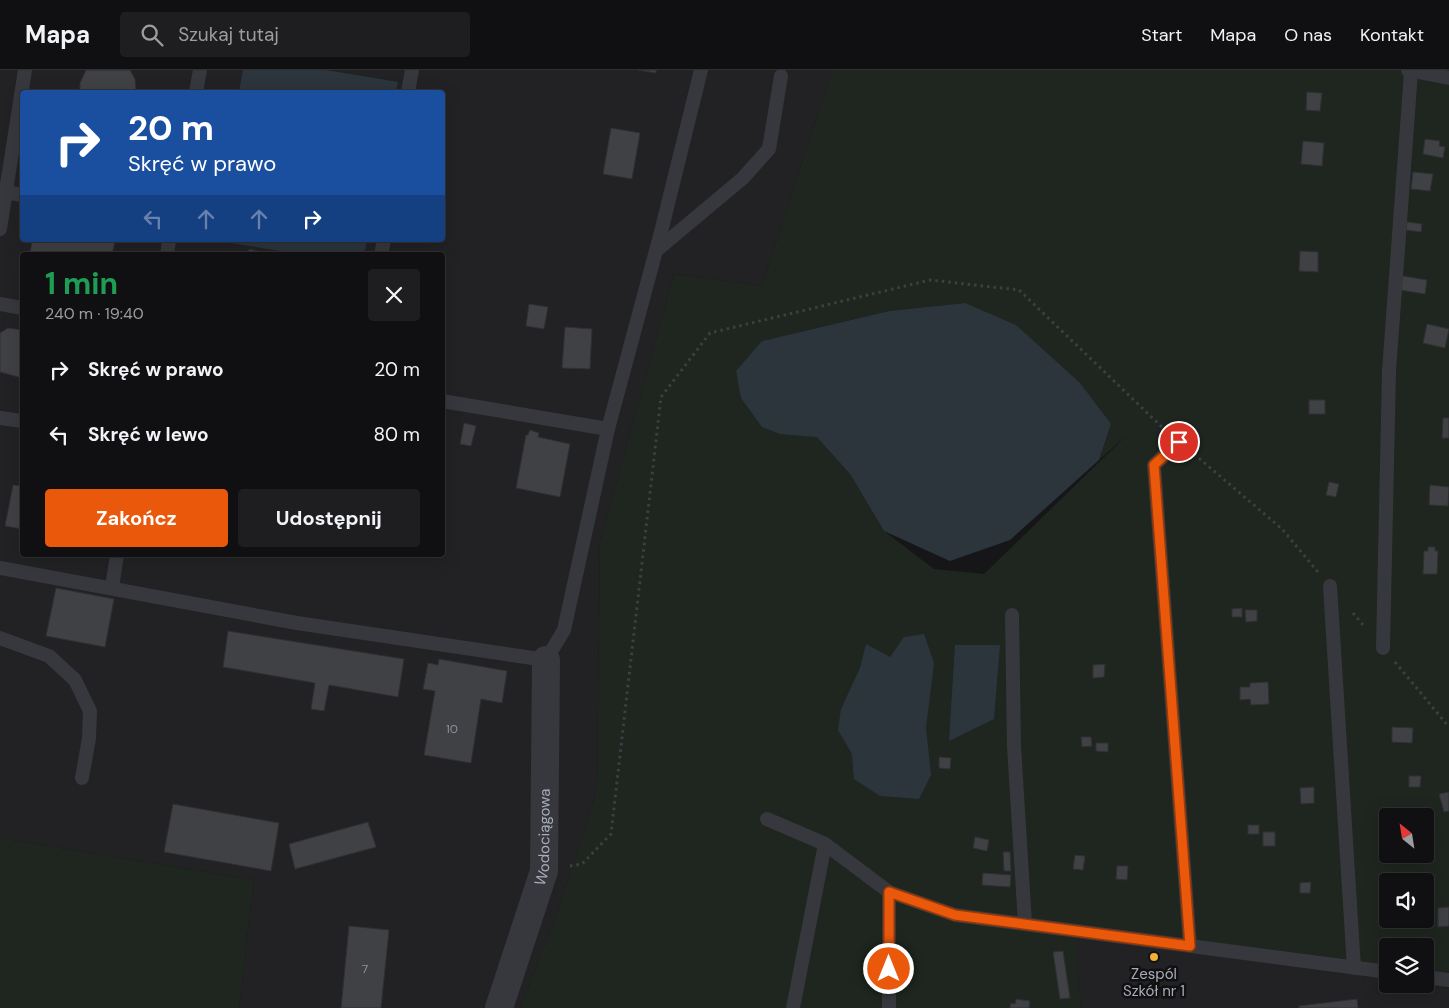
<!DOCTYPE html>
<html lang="pl">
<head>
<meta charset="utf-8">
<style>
	:root { --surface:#101012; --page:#1e1e20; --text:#f1f3f6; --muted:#9c9d9f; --line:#303032; --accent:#ea580c }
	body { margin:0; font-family:"DM Sans",sans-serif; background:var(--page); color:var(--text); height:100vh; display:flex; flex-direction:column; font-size:19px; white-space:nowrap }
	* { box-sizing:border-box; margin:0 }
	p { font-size:16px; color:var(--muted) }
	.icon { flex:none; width:28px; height:28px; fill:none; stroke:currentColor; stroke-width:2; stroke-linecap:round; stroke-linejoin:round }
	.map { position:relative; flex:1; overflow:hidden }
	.panel { position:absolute; left:20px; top:182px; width:425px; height:305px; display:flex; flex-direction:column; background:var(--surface); border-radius:5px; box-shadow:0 5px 20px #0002,0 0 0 1px var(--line) }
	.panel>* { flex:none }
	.guide { position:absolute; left:20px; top:20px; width:425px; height:152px; border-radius:5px; box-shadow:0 5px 20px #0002,0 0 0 1px var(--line); background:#1a4fa0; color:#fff; overflow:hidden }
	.needle { width:32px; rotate:330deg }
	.buttons { position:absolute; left:1379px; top:738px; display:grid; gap:10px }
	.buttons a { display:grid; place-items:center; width:55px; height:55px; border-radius:5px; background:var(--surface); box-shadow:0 5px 20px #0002,0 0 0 1px var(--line); font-size:25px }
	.pin { position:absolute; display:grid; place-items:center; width:42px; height:42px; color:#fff; margin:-21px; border:2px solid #fff; border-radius:50%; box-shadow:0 1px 5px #0007 }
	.me { position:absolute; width:55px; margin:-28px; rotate:0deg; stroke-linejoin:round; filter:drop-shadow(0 0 4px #0008) }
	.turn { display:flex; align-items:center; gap:18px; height:105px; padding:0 25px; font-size:22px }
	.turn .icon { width:65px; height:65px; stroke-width:2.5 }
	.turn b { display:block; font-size:35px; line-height:42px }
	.lanes { display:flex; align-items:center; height:48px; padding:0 25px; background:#0003; justify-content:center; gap:25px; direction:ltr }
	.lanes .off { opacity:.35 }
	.round { display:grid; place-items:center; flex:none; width:52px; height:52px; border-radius:5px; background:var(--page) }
	.overview { display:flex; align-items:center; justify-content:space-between; height:85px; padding:0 25px }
	h1 { font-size:30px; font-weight:700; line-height:38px; color:#1e9e55 }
	.cta { display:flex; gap:10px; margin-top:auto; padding:10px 25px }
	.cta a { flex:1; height:58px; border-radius:5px; background:var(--accent); color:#fff; font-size:20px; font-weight:700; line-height:58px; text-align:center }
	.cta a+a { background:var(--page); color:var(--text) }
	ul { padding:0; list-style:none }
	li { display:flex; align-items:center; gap:15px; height:65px; padding:0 25px }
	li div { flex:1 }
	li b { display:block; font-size:19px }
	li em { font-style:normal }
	header { display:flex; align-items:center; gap:30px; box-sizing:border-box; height:70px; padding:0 25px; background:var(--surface); border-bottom:1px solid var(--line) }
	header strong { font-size:24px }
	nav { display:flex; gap:28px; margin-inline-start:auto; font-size:18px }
	.search { width:350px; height:45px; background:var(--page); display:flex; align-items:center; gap:12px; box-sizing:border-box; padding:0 18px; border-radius:5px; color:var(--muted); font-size:19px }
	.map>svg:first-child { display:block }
</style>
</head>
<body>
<header>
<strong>Mapa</strong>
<div class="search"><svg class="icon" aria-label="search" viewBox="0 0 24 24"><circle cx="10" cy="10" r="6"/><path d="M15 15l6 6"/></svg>Szukaj tutaj</div>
<nav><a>Start</a><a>Mapa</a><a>O nas</a><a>Kontakt</a></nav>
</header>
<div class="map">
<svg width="1449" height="938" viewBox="0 0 1449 938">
	<rect width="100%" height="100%" fill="#161618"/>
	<g fill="#222225" fill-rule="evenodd">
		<path d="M 0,0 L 832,0 L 762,216 L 674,204 L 600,471 L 597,719 L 558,841 L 520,938 L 239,938 L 254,810 L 0,768 ZM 22,22 L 442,22 L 442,170 L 22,170 ZM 22,185 L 442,185 L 442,485 L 22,485 Z"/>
		<polygon points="1074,865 1387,909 1388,914 1419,914 1449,918 1449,938 1081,938"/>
	</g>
	<g fill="#1e261f" fill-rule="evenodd">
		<path d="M 832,0 L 1449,0 L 1449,918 L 1419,914 L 1425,914 L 1425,876 L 1388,876 L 1387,909 L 1075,865 L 1081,938 L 520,938 L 558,841 L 597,719 L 600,471 L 674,204 L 762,216 ZM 965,233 L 1111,354 L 1099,390 L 1127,365 L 984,504 L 934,499 L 884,461 L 850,404 L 817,366 L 762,271 L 889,241 ZM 1388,746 L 1425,746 L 1425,784 L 1388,784 ZM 1388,811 L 1425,811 L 1425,849 L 1388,849 Z"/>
		<polygon points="0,768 254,810 239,938 0,938"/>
	</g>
	<g fill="#2c353c">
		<polygon points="243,0 326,0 398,12 396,22 239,22"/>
		<polygon points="213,170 367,170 364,185 304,185"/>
		<polygon points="965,233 1016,255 1080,313 1111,354 1099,390 1010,470 950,491 884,461 850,404 817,367 780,364 762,357 741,328 736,301 762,271 889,241"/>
		<polygon points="924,564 934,593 926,658 931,705 919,729 880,726 854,709 852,684 838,660 841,639 860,598 866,574 890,587 904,567"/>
		<polygon points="955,575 1000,575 994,649 949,671"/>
	</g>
	<g fill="#404145" stroke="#303034">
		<polygon points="86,0 130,0 135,9 136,22 80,22 80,13"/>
		<polygon points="638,0 656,0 656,3"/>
		<polygon points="1307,22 1322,23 1320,41 1306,40"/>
		<polygon points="611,58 640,63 632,109 603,104"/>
		<polygon points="1425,69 1440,71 1439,76 1445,77 1443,88 1423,84"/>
		<polygon points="1303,71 1324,73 1322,96 1301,94"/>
		<polygon points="1413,102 1433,104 1430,121 1411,119"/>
		<polygon points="1407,152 1422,154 1421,162 1406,160"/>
		<polygon points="32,170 109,170 115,171 112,185 30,185"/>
		<polygon points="249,179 262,182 275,184 248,185"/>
		<polygon points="1300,181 1318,182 1318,202 1299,201"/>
		<polygon points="1403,206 1427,210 1425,224 1400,220"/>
		<polygon points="529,234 548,237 544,259 526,256"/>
		<polygon points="1427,254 1449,259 1445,278 1423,273"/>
		<polygon points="565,257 592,259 590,299 562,298"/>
		<polygon points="8,258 22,260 22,308 0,302 0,263"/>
		<rect x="1309" y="330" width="16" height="14"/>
		<polygon points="1443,348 1449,348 1449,368 1442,368"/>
		<polygon points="464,353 476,356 471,376 460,374"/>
		<polygon points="530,360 539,363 538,367 570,374 560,427 516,418 526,365 528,365"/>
		<polygon points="1329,412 1339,414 1336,427 1326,425"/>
		<polygon points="13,415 22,416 22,459 5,456"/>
		<polygon points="1430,415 1449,417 1448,436 1429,435"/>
		<polygon points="1428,477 1435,477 1435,481 1438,481 1437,504 1423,504 1424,481 1428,481"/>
		<polygon points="56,518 114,529 105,577 46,566"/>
		<polygon points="1242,538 1242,547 1232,547 1232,539"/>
		<polygon points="1245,540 1257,540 1257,551 1246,552"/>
		<polygon points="228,561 404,589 398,627 329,615 324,641 311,639 315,613 223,597"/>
		<polygon points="439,589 507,601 502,633 481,629 471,693 424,685 435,621 423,619 428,593 438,595"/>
		<polygon points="1105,594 1104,607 1093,608 1093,595"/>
		<polygon points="1268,612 1269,634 1251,635 1250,629 1240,630 1240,617 1250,617 1250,613"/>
		<polygon points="1392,657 1413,658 1412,673 1392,672"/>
		<polygon points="1081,667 1091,667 1092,676 1082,677"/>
		<polygon points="1096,673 1108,673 1108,682 1096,681"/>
		<polygon points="939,687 951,688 950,699 939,698"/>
		<polygon points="1409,706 1421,706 1420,717 1409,717"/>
		<polygon points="1314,717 1314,733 1301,734 1300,718"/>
		<polygon points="1449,722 1449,741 1444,742 1439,724"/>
		<polygon points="173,734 279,753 271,801 164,782"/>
		<polygon points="368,752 376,777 295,799 289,774"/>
		<rect x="1385" y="752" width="3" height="12"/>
		<rect x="1248" y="755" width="11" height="9"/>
		<rect x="1263" y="762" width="12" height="14"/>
		<polygon points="975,767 989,770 987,781 973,778"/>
		<polygon points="1003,782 1010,782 1011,801 1004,801"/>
		<polygon points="1075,785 1085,786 1083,800 1073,799"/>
		<polygon points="1117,796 1128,796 1127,810 1116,809"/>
		<polygon points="983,803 1011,805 1010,817 982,815"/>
		<polygon points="1311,812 1310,823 1300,823 1300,813"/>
		<polygon points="1449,837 1449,856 1438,857 1438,838"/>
		<polygon points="349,856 389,860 381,938 341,938"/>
		<polygon points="1063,881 1070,928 1060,929 1053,882"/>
		<polygon points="1016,929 1030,931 1029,938 1010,938 1011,933 1015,934"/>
		<polygon points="1357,929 1358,938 1299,938 1299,936"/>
	</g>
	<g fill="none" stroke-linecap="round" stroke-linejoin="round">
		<g stroke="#3d3f44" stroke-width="3" stroke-dasharray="2.5 4" stroke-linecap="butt">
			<polyline points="1194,384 1282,459 1318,502"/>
			<polyline points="1353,543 1363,555"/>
			<polyline points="1395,592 1449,657"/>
			<polyline points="570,796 582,794 611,764 661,327 710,263 930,210 1019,220 1164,359"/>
		</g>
		<g stroke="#37383d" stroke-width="14">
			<polyline points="1408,0 1449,8"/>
			<polyline points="196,22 200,0"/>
			<polyline points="408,22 412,0"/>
			<polyline points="6,122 22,125"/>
			<polyline points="0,159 25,0"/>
			<polyline points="657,180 743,108 769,79 781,6"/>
			<polyline points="167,185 169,170"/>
			<polyline points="381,185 384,170"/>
			<polyline points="0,234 22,238"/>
			<polyline points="442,331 608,359"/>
			<polyline points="0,348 22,351"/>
			<polyline points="1179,372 1154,395 1190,876"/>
			<polyline points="0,498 297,553 546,590 564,560 608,359 661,162 701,0"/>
			<polyline points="1330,516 1354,898"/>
			<polyline points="112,517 117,485"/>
			<polyline points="1012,545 1014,676 1025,854"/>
			<polyline points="0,568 49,586 75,610 90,641 89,668 82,708"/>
			<polyline points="1383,578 1389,301 1411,2"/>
			<polyline points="767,749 825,774 889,822 955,845 1388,902"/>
			<polyline points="1425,907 1449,910"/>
			<polyline points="793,938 825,774"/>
			<polyline points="889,938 889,822"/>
		</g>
		<path stroke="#37383d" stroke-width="28" id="s1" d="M 499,938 L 544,801 L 546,590"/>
	</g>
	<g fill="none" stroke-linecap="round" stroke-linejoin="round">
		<g stroke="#983908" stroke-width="12">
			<polyline id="route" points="889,899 889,822 955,845 1190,876 1154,395 1179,372"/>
		</g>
		<use href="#route" stroke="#ea580c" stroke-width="9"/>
	</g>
	<circle fill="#f2b134" stroke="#111113" stroke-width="2" cx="1154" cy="887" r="5"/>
	<g text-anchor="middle" stroke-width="5" stroke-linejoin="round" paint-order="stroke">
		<g font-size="12" fill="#8e929b">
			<text x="452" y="663">10</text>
			<text x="365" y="903">7</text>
		</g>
		<g font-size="15" fill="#a8adb8" stroke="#111113">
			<text dy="5" stroke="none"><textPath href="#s1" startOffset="178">Wodociągowa</textPath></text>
		</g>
		<g font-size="15" fill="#a8adb8" stroke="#111113">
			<text x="1154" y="909">Zespól<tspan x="1154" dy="17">Szkół nr 1</tspan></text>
		</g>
	</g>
</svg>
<div class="buttons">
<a><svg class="needle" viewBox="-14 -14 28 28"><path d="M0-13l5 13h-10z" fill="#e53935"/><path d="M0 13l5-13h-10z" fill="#9c9d9f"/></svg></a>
<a><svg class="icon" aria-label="sound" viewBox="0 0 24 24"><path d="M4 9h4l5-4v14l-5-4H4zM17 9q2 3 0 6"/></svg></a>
<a><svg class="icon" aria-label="layers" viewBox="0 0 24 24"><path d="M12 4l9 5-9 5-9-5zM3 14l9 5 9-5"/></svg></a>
</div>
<div class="pin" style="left:1179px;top:372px;background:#d93025"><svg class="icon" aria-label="arrive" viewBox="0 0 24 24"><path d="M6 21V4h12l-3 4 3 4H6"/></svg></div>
<svg class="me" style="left:889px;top:899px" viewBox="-20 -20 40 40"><circle r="17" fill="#ea580c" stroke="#fff" stroke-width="3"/><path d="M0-11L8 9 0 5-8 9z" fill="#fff"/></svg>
<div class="guide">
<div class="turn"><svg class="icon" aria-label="right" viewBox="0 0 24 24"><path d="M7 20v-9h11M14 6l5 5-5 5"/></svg><div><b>20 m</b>Skręć w prawo</div></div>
<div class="lanes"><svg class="icon off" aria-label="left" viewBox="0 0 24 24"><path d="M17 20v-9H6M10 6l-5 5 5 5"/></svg><svg class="icon off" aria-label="ahead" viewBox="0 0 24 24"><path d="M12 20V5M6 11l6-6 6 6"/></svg><svg class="icon off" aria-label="ahead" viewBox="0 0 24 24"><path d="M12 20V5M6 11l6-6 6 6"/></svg><svg class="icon" aria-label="right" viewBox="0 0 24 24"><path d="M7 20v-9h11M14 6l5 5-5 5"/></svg></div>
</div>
<section class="panel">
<div class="overview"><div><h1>1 min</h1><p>240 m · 19:40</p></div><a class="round"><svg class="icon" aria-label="close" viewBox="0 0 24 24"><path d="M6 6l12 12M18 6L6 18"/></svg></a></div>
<ul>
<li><svg class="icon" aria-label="right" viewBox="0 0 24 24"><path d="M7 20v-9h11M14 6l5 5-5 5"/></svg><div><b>Skręć w prawo</b></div><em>20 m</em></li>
<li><svg class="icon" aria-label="left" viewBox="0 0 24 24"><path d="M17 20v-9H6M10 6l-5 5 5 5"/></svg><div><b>Skręć w lewo</b></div><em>80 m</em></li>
</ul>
<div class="cta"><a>Zakończ</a><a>Udostępnij</a></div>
</section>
</div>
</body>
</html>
